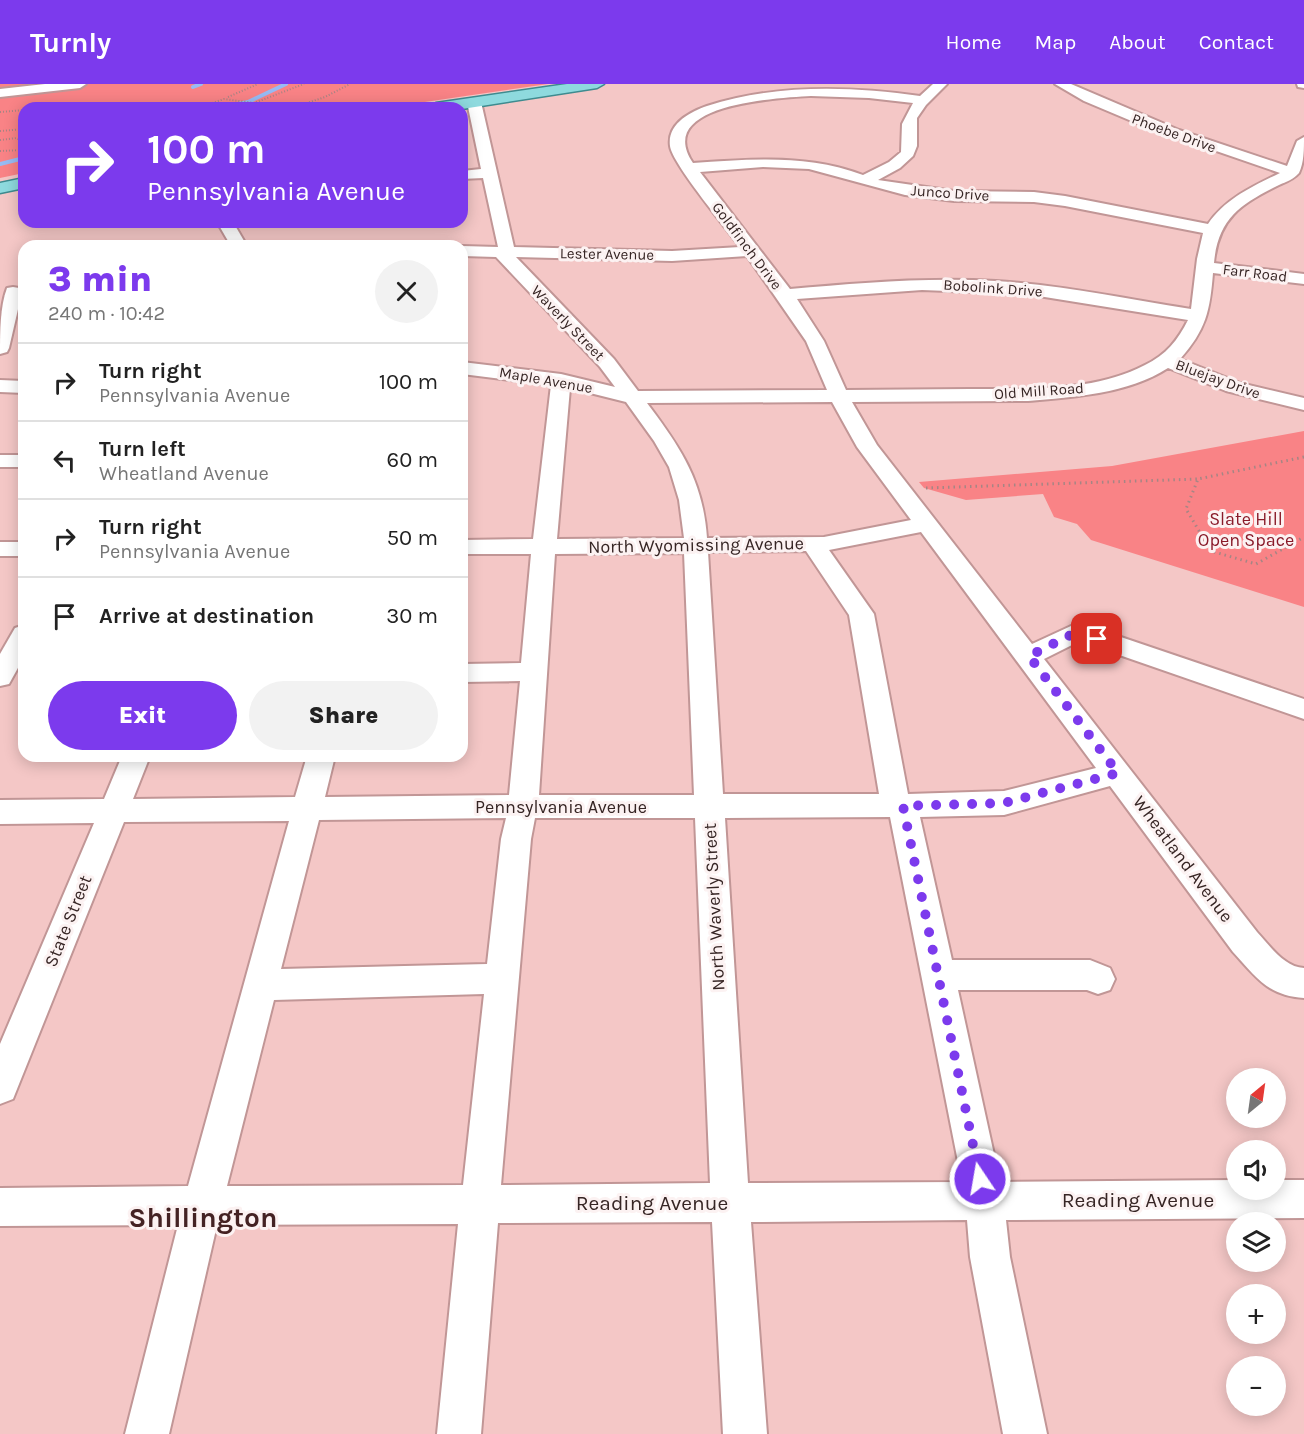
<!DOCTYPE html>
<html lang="en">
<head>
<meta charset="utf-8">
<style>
	:root { --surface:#fff; --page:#f2f2f2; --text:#222; --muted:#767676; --line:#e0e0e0; --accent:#7c3aed }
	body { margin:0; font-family:Karla,sans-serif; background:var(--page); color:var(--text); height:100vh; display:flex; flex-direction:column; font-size:22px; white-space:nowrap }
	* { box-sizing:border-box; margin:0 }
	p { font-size:20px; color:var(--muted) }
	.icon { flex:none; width:33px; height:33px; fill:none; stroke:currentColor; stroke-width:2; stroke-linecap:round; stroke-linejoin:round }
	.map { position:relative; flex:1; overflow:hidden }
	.panel { position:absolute; left:18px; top:156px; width:450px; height:522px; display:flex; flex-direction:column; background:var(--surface); border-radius:18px; box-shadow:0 3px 15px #0003 }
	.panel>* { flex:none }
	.guide { position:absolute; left:18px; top:18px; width:450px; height:126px; border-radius:18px; box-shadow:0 3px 15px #0003; background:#7c3aed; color:#fff; overflow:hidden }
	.needle { width:39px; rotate:29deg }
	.tools { position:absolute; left:1226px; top:984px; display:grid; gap:12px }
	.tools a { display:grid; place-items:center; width:60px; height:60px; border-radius:50%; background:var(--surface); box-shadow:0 3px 15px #0003; font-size:30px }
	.pin { position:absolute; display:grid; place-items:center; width:51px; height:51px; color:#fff; margin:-26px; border-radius:12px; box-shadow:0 3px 9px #0006 }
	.me { position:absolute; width:66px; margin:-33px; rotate:348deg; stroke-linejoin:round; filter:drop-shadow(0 0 4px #0008) }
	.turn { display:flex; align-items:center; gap:21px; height:126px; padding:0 30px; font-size:27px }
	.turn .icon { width:78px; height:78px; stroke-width:2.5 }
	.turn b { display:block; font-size:42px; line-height:51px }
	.round { display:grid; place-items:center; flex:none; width:63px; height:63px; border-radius:32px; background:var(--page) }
	.summary { display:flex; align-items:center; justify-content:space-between; height:102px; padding:0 30px }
	h1 { font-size:36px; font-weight:800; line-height:45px; color:var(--accent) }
	.cta { display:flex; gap:12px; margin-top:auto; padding:12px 30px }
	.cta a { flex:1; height:69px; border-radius:36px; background:var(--accent); color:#fff; font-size:24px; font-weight:800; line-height:69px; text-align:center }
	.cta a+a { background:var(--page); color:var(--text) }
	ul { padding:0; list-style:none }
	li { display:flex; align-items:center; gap:18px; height:78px; padding:0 30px; border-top:2px solid var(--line) }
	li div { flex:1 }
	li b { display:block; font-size:22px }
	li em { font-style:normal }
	header { display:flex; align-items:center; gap:36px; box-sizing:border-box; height:84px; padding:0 30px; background:var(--accent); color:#fff }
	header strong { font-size:28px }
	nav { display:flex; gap:33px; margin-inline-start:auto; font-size:21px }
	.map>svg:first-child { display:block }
</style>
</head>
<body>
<header>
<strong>Turnly</strong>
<nav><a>Home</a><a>Map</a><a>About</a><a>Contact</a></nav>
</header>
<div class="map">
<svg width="1304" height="1350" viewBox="0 0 1304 1350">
	<rect width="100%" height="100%" fill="#f4c7c6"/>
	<g fill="#f98386">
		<polygon points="0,0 548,0 384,24 24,24 24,89 0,94"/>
		<polygon points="1304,347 1304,523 1091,456 1077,440 1054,433 1043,410 966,416 924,404 919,398 1112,382"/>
	</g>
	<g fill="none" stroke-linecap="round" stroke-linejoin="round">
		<g stroke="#97bbf4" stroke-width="4">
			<polyline points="193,3 201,0"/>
			<polyline points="217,24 248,18 286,0"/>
			<polyline points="0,80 24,74"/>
		</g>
		<g stroke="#c19696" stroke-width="4">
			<g id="minor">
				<polygon points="45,0 86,0 80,4 0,13 0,5"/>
				<path d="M 933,0 L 947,0 L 926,21 L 917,34 L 917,62 L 913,72 L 900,84 L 878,96 L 954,107 L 1034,108 L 1065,112 L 1208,140 C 1225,115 1253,102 1280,89 L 1141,41 L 1084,17 L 1055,0 L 1071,0 L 1179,46 L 1287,82 L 1297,57 L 1304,53 C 1304,65 1304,79 1299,89 C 1294,95 1286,98 1279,101 C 1241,120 1218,134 1214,179 L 1304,190 L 1304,200 L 1213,189 C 1210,227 1206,246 1180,275 L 1240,299 L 1304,314 L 1304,326 L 1226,307 L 1168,284 C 1128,310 1074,313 1028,317 L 852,318 L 877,361 L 1032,560 L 1071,542 L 1109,549 L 1304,615 L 1304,635 L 1105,566 L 1074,560 L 1044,575 L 1257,848 C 1270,862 1284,883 1304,884 L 1304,914 C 1268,912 1256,893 1233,868 L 1110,702 L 1004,731 L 920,733 L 952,876 L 1090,876 L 1110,884 L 1115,895 L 1110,906 L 1098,910 L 1087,906 L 958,906 L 1000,1098 L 1236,1096 L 1236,1106 L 1275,1106 L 1275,1096 L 1304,1096 L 1304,1134 L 1006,1136 L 1010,1173 L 1047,1350 L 1003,1350 L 970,1173 L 967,1136 L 751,1138 L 767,1350 L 723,1350 L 712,1138 L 498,1139 L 481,1350 L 437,1350 L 458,1140 L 217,1141 L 169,1350 L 125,1350 L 178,1141 L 0,1142 L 0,1104 L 188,1102 L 289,737 L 124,738 L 13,1015 L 0,1020 L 0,960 L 94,739 L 0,740 L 0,716 L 104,715 L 122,672 L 150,672 L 133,715 L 295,713 L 307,672 L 335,672 L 325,713 L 509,711 L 520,597 L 462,598 L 462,580 L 521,579 L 531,470 L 462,470 L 462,456 L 533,455 L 551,301 L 462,290 L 462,278 L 561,290 L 615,303 L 600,283 L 496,173 L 462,172 L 462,162 L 498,163 L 483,94 L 462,95 L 462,87 L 481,85 L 467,18 L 474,14 L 481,18 L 514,163 L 672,167 L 740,163 C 726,144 672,79 670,62 C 667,40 690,28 707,22 C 775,0 850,2 920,12 ZM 811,12 L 869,14 L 913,19 L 902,40 L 901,68 L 889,78 L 863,91 C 808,70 751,75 693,79 C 653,20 777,14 811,12 ZM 763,83 L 809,85 L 905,111 L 954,117 L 1034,118 L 1065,122 L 1203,149 L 1197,175 L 1191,225 C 1126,215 1062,201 996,197 C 927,193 858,199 790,205 L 700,88 ZM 747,172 L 806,257 L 827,306 L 638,307 L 614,275 L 516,173 L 672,177 ZM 922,206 L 1026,210 L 1188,236 C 1178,256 1166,271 1145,281 C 1094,308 1026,305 970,305 C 929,305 888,306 846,306 L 824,257 L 797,215 ZM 570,304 L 626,318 L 654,357 L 669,383 L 679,416 L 684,454 L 557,455 ZM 832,318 L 857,363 L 911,436 L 824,453 L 707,454 C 703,396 680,363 647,319 ZM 921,448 L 1096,684 L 1004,707 L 908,710 L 874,530 L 829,466 ZM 806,467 L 849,531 L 879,710 L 723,710 L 708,468 ZM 684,469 L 694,711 L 539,711 L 555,470 ZM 890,733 L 962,1098 L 748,1099 L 725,734 ZM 506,734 L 501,755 L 487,880 L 281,885 L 319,736 ZM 535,734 L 695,734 L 710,1099 L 501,1101 L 531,755 ZM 484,910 L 463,1101 L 227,1102 L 274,916 Z"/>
				<polygon points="1297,0 1304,0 1304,4 1298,3"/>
				<polygon points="217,138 233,138 247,162 231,162"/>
				<path d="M 13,203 L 19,204 L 22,208 L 9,264 L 7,268 L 0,270 C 0,249 0,222 7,204 Z"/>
				<polygon points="0,296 24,297 24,309 0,308"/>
				<rect x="0" y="371" width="24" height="12"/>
				<rect x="0" y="458" width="24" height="14"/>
				<polygon points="24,541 24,573 9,600 0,602 0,570 15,544"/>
			</g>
		</g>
		<g stroke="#3e8b8f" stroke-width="3">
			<g id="major">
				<polygon points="567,0 604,0 597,4 462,25 428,24 436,19"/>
				<polygon points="24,94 24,104 0,109 0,99"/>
			</g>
		</g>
		<g stroke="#a68584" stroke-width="2" stroke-dasharray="1 2" stroke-linecap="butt">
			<polyline points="228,13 258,0"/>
			<polyline points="257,19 284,24"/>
			<polyline points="198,24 224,15 254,19 304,0"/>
			<polyline points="292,24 325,13 350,0"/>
			<polyline points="0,28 24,26"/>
			<polyline points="0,47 24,45"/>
			<polyline points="0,56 17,54 24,59"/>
			<polyline points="0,67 24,66"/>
		</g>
		<g stroke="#a68584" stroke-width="3" stroke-dasharray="1.5 4" stroke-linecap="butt">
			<polyline points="1304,373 1198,395 1186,425 1211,467 1256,480 1304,453"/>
			<polyline points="926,404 1198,395"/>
		</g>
		<use href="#minor" fill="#fff" fill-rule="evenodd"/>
		<use href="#major" fill="#8edade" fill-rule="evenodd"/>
	</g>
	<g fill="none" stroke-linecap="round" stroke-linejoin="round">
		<polyline stroke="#7c3aed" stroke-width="10" stroke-dasharray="0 18" points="980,1095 903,722 1004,719 1118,689 1029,572 1071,551 1097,555"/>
	</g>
	<g text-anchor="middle" stroke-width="6" stroke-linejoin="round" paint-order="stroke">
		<g font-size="15" fill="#362524" stroke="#fcf2f2">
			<text transform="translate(1174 49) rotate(20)" y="5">Phoebe Drive</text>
			<text transform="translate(950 109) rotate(4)" y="5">Junco Drive</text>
			<text transform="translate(747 162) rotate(53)" y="5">Goldfinch Drive</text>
			<text transform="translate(607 170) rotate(1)" y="5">Lester Avenue</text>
			<text transform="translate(1255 189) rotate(7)" y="5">Farr Road</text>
			<text transform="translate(993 204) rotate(4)" y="5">Bobolink Drive</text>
			<text transform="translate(568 239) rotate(46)" y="5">Waverly Street</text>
			<text transform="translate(1218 295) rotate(20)" y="5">Bluejay Drive</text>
			<text transform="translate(546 296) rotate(10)" y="5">Maple Avenue</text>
			<text transform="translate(1039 307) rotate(-4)" y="5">Old Mill Road</text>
		</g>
		<g font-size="18" fill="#8a1b2a" stroke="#fcf2f2">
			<text x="1246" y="441">Slate Hill<tspan x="1246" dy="21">Open Space</tspan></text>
		</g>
		<g font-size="18" fill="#362524" stroke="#fcf2f2">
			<text transform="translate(696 461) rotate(-1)" y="6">North Wyomissing Avenue</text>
			<text x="561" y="729">Pennsylvania Avenue</text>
			<text transform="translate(1183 775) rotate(53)" y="6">Wheatland Avenue</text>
			<text transform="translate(714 823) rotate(-93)" y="6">North Waverly Street</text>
			<text transform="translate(68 837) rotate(-68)" y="6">State Street</text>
		</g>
		<g font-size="21" fill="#362524" stroke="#fcf2f2">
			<text x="1138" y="1123">Reading Avenue</text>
			<text x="652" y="1126">Reading Avenue</text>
		</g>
		<g font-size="28" font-weight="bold" fill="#442223" stroke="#fcf2f2">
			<text x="203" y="1143">Shillington</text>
		</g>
	</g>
</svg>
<div class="tools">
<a><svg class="needle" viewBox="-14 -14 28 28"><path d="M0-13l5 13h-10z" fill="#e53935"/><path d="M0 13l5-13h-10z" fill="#767676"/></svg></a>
<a><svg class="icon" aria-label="sound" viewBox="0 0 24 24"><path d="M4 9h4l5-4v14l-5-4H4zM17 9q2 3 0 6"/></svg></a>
<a><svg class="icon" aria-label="layers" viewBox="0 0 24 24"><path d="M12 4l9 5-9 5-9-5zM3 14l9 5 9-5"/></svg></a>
<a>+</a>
<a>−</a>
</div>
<div class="pin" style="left:1097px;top:555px;background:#d93025"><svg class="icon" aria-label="arrive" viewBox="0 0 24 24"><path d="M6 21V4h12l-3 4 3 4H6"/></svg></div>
<svg class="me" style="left:980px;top:1095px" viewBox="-20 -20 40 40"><circle r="17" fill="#7c3aed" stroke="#fff" stroke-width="3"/><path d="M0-11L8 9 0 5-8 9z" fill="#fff"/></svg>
<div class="guide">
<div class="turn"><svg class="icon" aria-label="right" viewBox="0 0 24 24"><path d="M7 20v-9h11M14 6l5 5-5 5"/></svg><div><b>100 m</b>Pennsylvania Avenue</div></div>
</div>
<section class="panel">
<div class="summary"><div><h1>3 min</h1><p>240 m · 10:42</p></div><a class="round"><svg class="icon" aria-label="close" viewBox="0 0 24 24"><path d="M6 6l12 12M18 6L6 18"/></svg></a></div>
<ul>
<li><svg class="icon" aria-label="right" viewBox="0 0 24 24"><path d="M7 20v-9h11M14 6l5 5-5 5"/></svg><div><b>Turn right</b><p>Pennsylvania Avenue</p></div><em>100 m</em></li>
<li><svg class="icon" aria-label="left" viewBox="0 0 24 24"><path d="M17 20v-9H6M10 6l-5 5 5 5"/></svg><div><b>Turn left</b><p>Wheatland Avenue</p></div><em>60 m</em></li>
<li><svg class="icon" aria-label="right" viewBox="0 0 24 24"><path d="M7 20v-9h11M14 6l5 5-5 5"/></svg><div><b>Turn right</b><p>Pennsylvania Avenue</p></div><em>50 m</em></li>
<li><svg class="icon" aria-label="arrive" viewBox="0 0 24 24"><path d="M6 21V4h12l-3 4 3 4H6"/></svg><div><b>Arrive at destination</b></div><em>30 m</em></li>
</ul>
<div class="cta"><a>Exit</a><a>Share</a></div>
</section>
</div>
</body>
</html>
